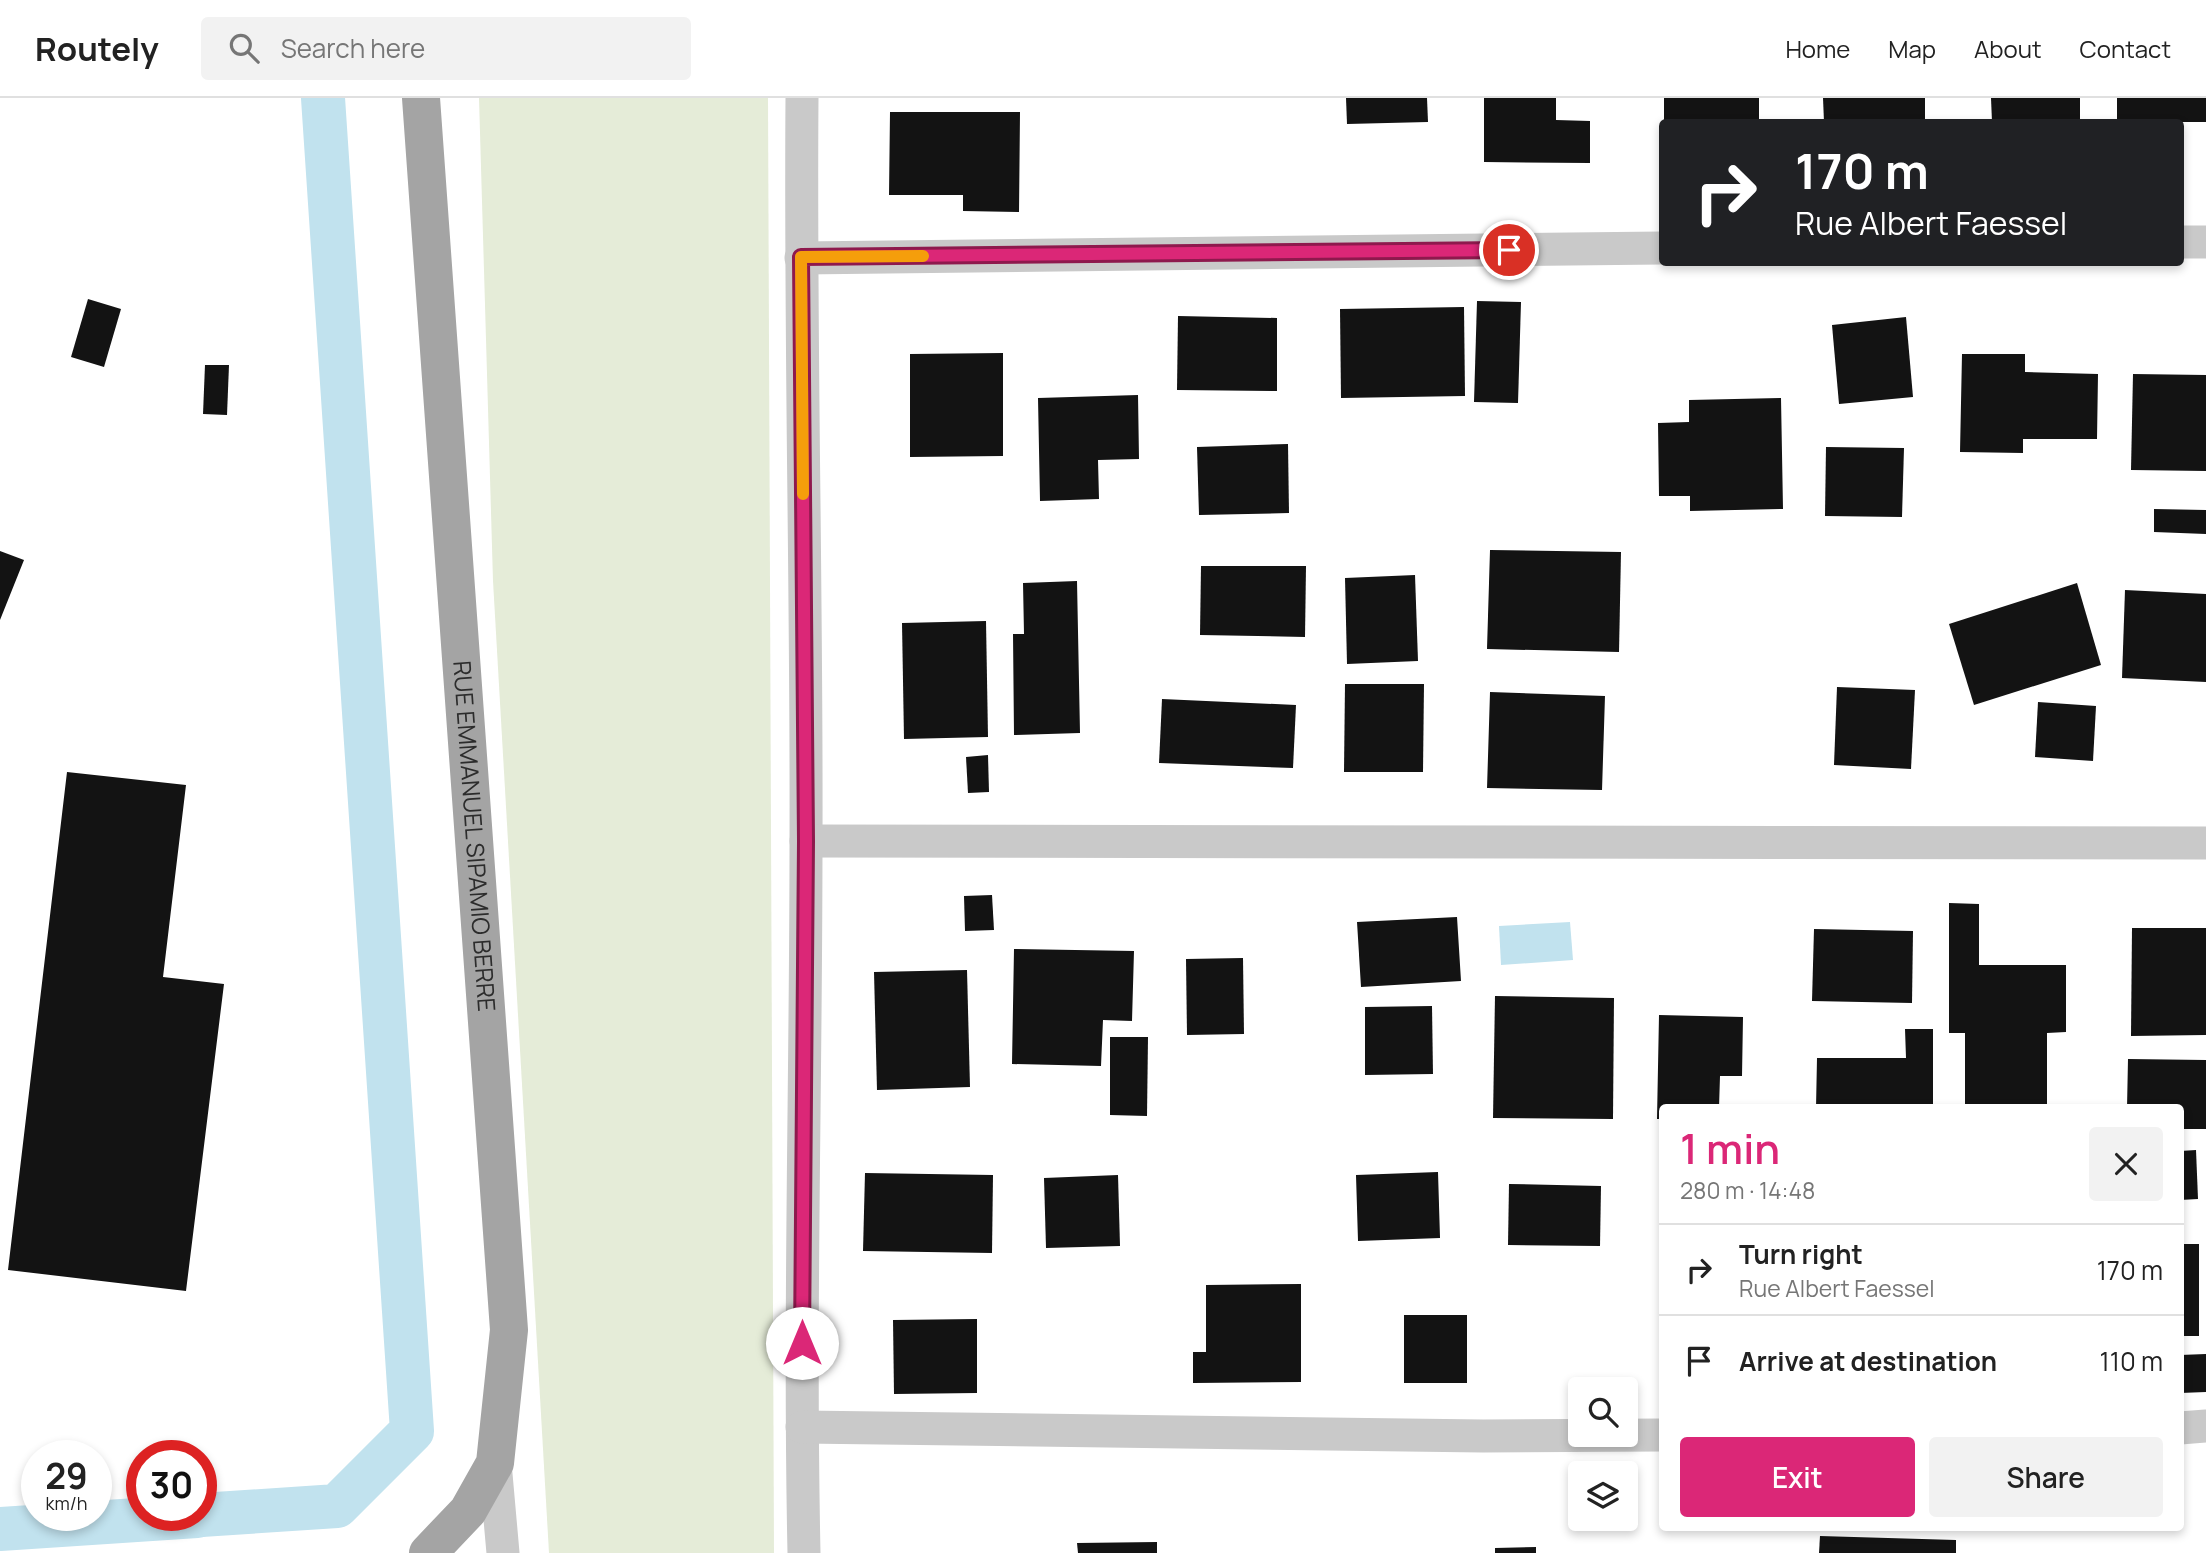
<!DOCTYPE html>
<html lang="en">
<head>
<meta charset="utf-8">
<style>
	:root { --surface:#fff; --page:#f2f2f2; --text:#222; --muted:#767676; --line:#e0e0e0; --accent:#db2777 }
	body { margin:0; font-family:Manrope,sans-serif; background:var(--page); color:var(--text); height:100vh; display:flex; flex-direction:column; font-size:26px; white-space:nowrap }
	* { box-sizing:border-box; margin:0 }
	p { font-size:23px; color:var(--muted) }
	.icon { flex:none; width:38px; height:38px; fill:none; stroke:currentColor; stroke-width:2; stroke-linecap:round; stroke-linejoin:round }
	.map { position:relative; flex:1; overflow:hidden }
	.panel { position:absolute; left:1659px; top:1006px; width:525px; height:427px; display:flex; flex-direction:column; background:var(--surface); border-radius:7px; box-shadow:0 4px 10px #0003 }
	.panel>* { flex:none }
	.hud { position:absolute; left:1659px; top:21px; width:525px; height:147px; border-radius:7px; box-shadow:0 4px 10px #0003; background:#202124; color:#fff; overflow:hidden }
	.controls { position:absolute; left:1568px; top:1279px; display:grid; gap:14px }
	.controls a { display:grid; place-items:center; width:70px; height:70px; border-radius:7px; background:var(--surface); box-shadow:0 4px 10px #0003; font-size:35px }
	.speed { position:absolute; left:21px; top:1342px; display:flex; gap:14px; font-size:35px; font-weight:700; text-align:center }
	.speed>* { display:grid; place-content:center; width:91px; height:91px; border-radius:50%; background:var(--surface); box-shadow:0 4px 10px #0003; line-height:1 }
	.speed small { font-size:18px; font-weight:400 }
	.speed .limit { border:10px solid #d22; background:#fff; color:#111 }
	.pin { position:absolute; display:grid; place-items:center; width:60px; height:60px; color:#fff; margin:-30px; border:4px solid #fff; border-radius:50%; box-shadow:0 2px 7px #0007 }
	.me { position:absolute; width:77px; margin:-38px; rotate:0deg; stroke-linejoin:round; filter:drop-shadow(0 0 5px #0008) }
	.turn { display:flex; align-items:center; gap:24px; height:147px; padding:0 21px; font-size:32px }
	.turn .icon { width:91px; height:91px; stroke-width:2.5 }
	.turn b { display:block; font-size:49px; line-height:60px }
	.round { display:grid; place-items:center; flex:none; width:74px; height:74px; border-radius:7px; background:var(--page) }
	.summary { display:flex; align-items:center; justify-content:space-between; height:119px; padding:0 21px }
	h1 { font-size:42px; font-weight:600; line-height:52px; color:var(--accent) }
	.button { display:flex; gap:14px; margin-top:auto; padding:14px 21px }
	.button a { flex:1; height:80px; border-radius:7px; background:var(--accent); color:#fff; font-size:28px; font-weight:600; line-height:80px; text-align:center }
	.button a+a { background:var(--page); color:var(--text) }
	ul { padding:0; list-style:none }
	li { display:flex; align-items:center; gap:21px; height:91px; padding:0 21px; border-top:2px solid var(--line) }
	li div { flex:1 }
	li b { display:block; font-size:26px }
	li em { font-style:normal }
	header { display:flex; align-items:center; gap:42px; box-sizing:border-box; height:98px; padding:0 35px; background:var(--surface); border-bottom:2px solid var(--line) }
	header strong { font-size:33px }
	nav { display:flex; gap:38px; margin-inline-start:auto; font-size:24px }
	.search { width:490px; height:63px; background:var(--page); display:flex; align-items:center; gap:18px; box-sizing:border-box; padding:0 24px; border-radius:7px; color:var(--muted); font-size:26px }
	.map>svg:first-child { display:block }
</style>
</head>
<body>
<header>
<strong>Routely</strong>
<div class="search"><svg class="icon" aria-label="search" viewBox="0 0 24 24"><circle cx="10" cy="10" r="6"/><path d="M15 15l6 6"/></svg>Search here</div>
<nav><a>Home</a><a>Map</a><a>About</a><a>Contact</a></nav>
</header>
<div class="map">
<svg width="2206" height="1455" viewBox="0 0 2206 1455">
	<rect width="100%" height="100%" fill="#fff"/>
	<polygon fill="#e5ecd8" points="479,0 768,0 774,1455 549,1455 493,483"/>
	<polygon fill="#c1e2ee" points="1570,824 1573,862 1501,867 1499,828"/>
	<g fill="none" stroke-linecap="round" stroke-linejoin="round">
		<g stroke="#c1e2ee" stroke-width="44">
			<polyline points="201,1417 337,1408 412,1333 323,0"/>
			<polyline points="0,1431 197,1418"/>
		</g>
	</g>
	<g fill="#131313">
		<polygon points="1346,0 1427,0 1428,24 1347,26"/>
		<polygon points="1484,0 1556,0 1556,22 1590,23 1590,65 1484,64"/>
		<rect x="1664" y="0" width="95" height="24"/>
		<polygon points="1823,0 1925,0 1925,24 1824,24"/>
		<polygon points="1991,0 2080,0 2080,24 1992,24"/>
		<rect x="2117" y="0" width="89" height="24"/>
		<polygon points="890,14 1020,14 1019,114 963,113 963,97 889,97"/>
		<polygon points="88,201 121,211 104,269 71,259"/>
		<polygon points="1477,203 1521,204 1518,305 1474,304"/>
		<polygon points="1464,209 1465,298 1341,300 1340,211"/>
		<polygon points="1178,218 1277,220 1277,293 1177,292"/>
		<polygon points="1906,219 1913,299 1839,306 1832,227"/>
		<polygon points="1003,255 1003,358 910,359 910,256"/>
		<polygon points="1962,256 2025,256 2025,274 2098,276 2097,341 2023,341 2023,355 1960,354"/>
		<polygon points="205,267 229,267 227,317 203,316"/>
		<polygon points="2133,276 2206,277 2206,373 2131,372"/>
		<polygon points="1138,297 1139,361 1098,362 1099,401 1040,403 1038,300"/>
		<polygon points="1781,300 1783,411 1690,413 1690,398 1659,398 1658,325 1689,324 1689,302"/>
		<polygon points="1288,346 1289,415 1199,417 1197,349"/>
		<polygon points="1826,349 1904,350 1902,419 1825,418"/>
		<polygon points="2154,411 2206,412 2206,436 2154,434"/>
		<polygon points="1490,452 1621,454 1619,554 1487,551"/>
		<polygon points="0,453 24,462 0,522"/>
		<polygon points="1201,468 1306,468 1305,539 1200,537"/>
		<polygon points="1415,477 1418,563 1347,566 1345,480"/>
		<polygon points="1077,483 1080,635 1014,637 1013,536 1024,536 1023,485"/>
		<polygon points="2077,485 2101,567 1974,607 1949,526"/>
		<polygon points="2125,492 2206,496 2206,584 2122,580"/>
		<polygon points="986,523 988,639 904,641 902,525"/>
		<polygon points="1345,586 1424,586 1423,674 1344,674"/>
		<polygon points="1837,589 1915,592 1911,671 1834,667"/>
		<polygon points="1490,594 1605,598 1602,692 1487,690"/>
		<polygon points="1162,601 1296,607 1293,670 1159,665"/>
		<polygon points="2038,604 2096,608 2093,663 2035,659"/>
		<polygon points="988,657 989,694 968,695 966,659"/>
		<polygon points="67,674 186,687 163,879 224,886 186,1193 8,1172"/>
		<polygon points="992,797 994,832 965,833 964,798"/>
		<polygon points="1949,805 1979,806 1979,867 2066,867 2066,934 2047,935 2047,1010 1965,1010 1965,935 1949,935"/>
		<polygon points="1457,819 1461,883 1361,889 1357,824"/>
		<polygon points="2132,830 2206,830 2206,937 2131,938"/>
		<polygon points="1814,831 1913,833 1912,905 1812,903"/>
		<polygon points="1014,851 1134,853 1132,923 1103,922 1101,968 1012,966"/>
		<polygon points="1243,860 1244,936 1187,937 1186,861"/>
		<polygon points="967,872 970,989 877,992 874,874"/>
		<polygon points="1495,898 1614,900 1613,1021 1493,1020"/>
		<polygon points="1432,908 1433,976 1365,977 1365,909"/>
		<polygon points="1659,917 1743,919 1742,978 1720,978 1719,1010 1662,1010 1662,1021 1657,1021"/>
		<polygon points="1905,931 1933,931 1933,1010 1816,1010 1817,960 1906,960"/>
		<polygon points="1110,939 1148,939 1147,1018 1110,1017"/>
		<polygon points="2128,961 2206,962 2206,1031 2180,1031 2180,1010 2127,1010"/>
		<polygon points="2196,1052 2198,1101 2180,1102 2180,1053"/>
		<polygon points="1438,1074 1440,1140 1358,1143 1356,1077"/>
		<polygon points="865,1075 993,1077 992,1155 863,1153"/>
		<polygon points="1118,1077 1120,1148 1046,1150 1044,1080"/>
		<polygon points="1509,1086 1601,1088 1600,1148 1508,1147"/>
		<rect x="2180" y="1146" width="19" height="92"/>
		<polygon points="1301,1186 1301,1284 1193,1285 1193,1254 1206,1254 1206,1187"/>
		<rect x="1404" y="1217" width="63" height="68"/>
		<polygon points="977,1221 977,1295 894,1296 893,1222"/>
		<polygon points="2206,1256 2206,1294 2180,1295 2180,1257"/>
		<polygon points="1820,1438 1956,1442 1956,1455 1819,1455"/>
		<polygon points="1157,1444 1157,1455 1078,1455 1077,1445"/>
		<polygon points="1536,1449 1536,1455 1495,1455 1495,1450"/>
	</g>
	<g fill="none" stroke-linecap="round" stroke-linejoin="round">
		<g stroke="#c9c9c9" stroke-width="33">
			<path d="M 802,0 C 800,249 807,497 806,746 C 806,982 799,1219 804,1455"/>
			<polyline points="2180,144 2206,144"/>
			<polyline points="801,160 1662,150"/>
			<polyline points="806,743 2206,745"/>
			<polyline points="802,1329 1483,1338 1662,1337"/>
			<polyline points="2180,1330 2206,1328"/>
			<polyline points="495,1365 503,1455"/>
		</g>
		<path stroke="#a4a4a4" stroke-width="38" id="s1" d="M 421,0 L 509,1232 L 495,1365 L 468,1413 L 428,1455"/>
	</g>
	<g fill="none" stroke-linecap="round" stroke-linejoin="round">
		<g stroke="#8e194d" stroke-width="18">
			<polyline id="route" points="802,1245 806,743 801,159 1509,152"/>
		</g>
		<use href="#route" stroke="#db2777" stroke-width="12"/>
		<polyline stroke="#f59e0b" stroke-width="12" points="803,396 801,159 923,158"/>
	</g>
	<g text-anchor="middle" stroke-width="7" stroke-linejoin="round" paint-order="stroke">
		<g font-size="24" fill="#2c2c2c" stroke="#fff">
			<text dy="8" stroke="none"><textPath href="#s1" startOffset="740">RUE EMMANUEL SIPAMIO BERRE</textPath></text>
		</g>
	</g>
</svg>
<div class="controls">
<a><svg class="icon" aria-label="search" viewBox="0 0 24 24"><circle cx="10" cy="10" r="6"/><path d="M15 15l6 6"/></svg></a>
<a><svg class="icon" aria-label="layers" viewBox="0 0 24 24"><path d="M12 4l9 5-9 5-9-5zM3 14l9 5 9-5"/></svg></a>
</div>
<div class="speed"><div>29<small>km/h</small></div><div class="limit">30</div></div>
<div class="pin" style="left:1509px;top:152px;background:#d93025"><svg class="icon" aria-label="arrive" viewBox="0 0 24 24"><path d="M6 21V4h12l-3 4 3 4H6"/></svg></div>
<svg class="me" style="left:802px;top:1245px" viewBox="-20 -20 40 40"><circle r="19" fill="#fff"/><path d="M0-13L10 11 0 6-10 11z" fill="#db2777"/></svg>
<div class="hud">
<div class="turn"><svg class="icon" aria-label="right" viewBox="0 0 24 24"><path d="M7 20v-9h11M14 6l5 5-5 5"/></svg><div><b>170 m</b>Rue Albert Faessel</div></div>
</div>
<section class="panel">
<div class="summary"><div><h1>1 min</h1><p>280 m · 14:48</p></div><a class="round"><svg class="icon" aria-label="close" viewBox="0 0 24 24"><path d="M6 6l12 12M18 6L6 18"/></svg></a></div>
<ul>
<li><svg class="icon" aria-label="right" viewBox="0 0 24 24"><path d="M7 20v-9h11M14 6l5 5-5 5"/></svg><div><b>Turn right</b><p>Rue Albert Faessel</p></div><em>170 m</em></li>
<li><svg class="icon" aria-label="arrive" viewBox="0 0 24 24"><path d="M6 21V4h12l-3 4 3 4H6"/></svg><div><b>Arrive at destination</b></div><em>110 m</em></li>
</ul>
<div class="button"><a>Exit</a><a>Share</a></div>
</section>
</div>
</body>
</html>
